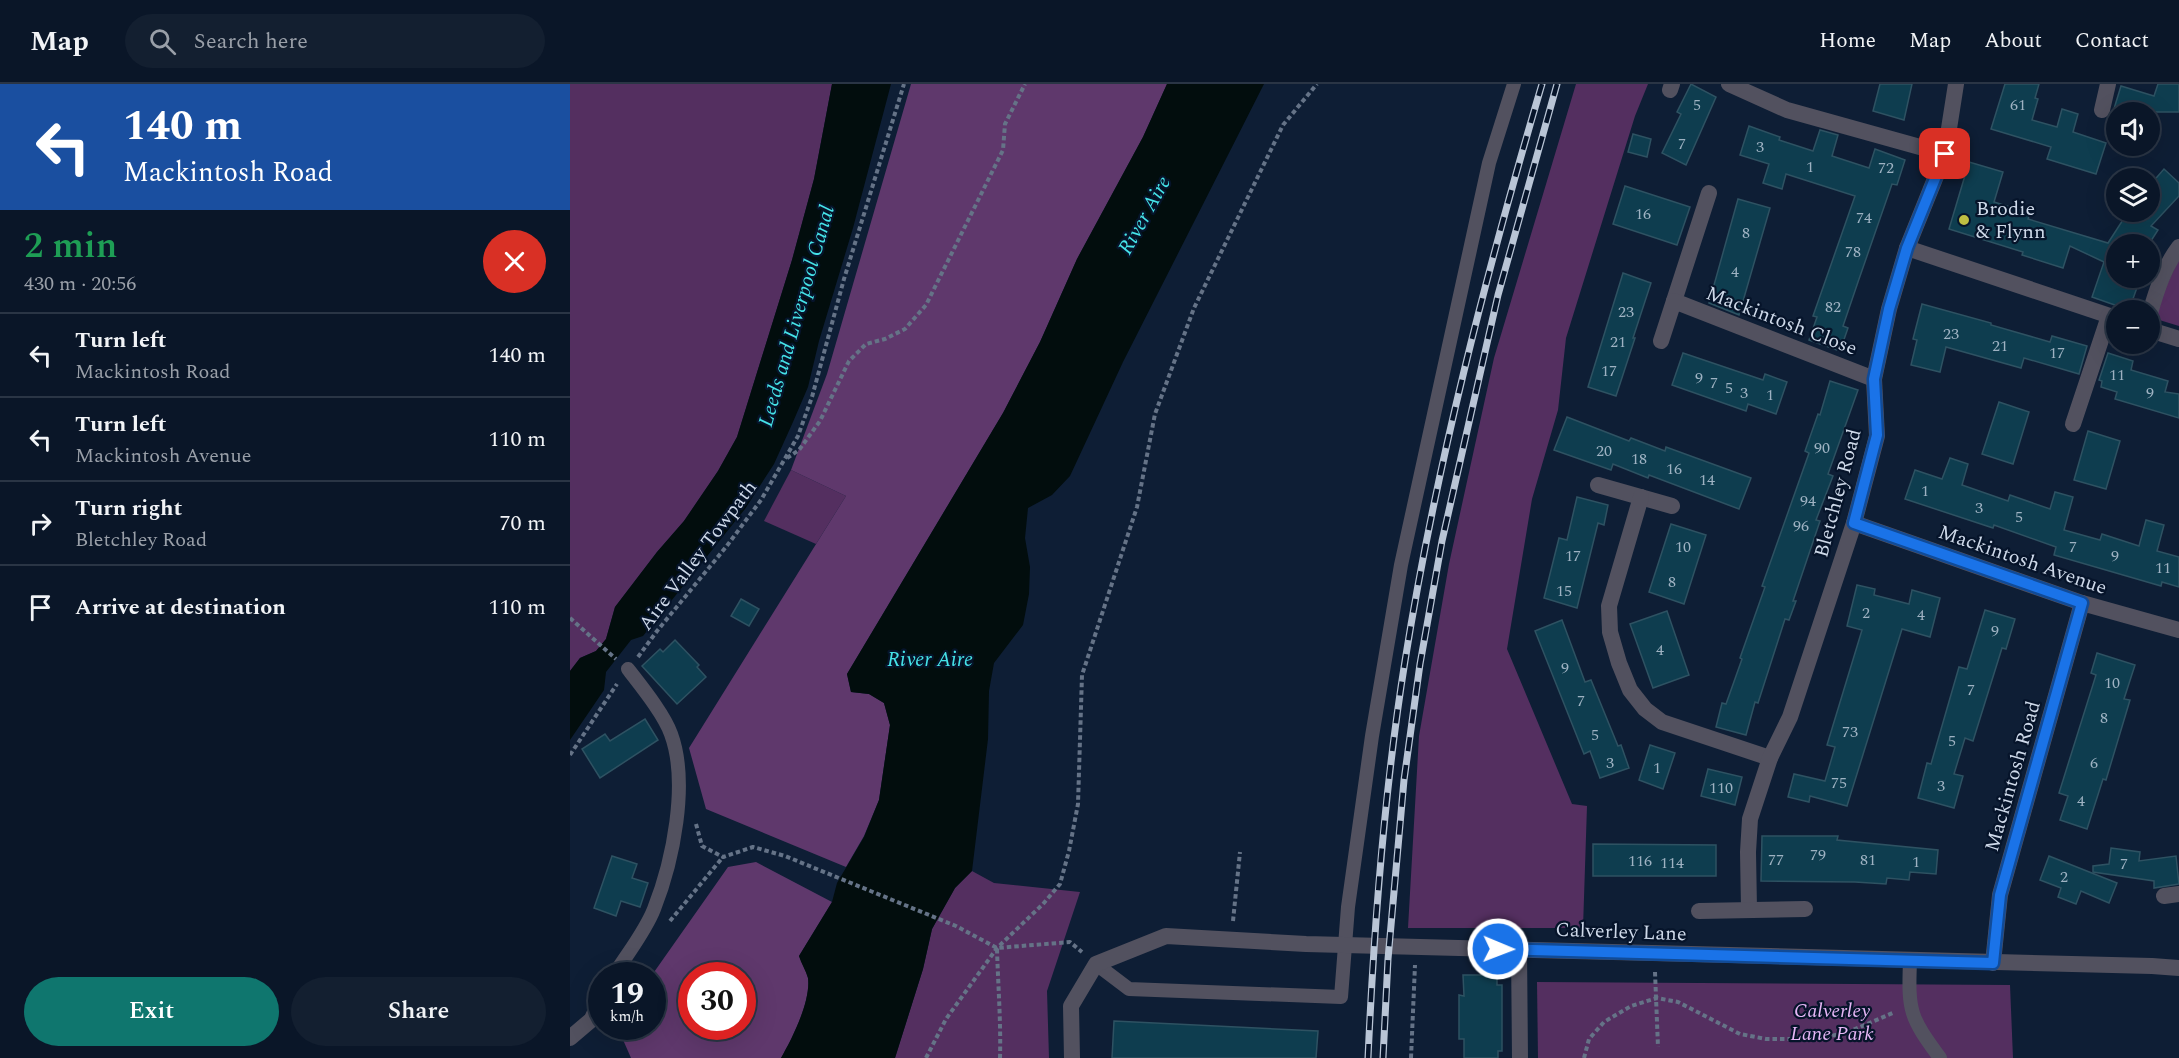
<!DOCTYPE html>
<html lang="en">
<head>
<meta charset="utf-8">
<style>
	:root { --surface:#0a1628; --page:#131f30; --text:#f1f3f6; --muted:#999fa8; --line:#2a3545; --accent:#0f766e }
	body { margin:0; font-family:Spectral,serif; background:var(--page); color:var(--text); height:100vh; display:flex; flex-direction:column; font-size:22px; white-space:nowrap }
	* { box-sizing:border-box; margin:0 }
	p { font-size:20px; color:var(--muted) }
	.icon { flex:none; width:33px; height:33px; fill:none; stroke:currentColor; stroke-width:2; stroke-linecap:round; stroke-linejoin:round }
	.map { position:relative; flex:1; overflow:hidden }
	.sheet { display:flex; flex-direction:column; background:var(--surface); width:570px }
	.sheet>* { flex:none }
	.banner { background:#1a4fa0; color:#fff; overflow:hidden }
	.tools { position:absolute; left:1536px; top:18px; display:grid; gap:12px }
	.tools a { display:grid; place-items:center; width:54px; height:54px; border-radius:50%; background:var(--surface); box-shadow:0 6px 24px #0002,0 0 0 2px var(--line); font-size:30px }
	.speed { position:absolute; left:18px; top:878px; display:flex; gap:12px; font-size:30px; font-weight:700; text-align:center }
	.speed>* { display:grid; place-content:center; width:78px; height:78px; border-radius:50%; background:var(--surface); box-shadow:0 6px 24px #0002,0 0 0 2px var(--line); line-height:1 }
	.speed small { font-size:15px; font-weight:400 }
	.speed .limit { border:9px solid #d22; background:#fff; color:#111 }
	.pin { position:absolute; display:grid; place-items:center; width:51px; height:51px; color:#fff; margin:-26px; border-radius:12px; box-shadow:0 3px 9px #0006 }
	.me { position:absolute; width:66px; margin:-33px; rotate:91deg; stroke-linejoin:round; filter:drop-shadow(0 0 4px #0008) }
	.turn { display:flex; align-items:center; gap:21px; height:126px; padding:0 24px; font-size:27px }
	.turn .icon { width:78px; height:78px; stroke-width:2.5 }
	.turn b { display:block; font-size:42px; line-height:51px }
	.round { display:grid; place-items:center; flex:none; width:63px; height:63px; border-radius:32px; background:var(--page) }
	.summary { display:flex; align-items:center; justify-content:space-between; height:102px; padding:0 24px }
	h1 { font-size:36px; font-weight:600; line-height:45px; color:#1e9e55 }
	.action { display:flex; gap:12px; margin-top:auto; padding:12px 24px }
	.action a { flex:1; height:69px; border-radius:36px; background:var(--accent); color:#fff; font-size:24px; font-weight:600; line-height:69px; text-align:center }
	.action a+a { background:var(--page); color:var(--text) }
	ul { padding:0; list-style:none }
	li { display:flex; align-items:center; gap:18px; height:84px; padding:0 24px; border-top:2px solid var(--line) }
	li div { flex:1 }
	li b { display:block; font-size:22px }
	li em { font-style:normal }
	header { display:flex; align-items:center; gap:36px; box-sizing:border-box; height:84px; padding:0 30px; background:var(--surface); border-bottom:2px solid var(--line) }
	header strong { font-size:28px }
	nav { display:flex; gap:33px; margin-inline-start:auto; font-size:21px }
	.search { width:420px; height:54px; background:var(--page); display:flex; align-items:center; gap:15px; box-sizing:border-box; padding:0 21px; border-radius:33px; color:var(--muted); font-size:22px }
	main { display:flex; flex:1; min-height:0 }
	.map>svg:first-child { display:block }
</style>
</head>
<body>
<header>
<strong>Map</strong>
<div class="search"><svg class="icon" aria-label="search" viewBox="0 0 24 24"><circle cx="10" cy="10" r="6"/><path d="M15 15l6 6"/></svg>Search here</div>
<nav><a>Home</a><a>Map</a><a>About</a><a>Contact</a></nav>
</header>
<main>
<section class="sheet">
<div class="banner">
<div class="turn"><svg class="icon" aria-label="left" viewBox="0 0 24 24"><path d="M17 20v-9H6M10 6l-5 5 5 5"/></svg><div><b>140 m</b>Mackintosh Road</div></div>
</div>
<div class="summary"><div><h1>2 min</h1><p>430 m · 20:56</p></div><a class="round" style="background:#d93025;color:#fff"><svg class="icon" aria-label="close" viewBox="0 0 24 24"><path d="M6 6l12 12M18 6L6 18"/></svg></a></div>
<ul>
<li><svg class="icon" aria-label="left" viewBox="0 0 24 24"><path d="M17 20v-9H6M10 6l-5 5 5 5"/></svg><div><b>Turn left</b><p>Mackintosh Road</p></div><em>140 m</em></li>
<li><svg class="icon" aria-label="left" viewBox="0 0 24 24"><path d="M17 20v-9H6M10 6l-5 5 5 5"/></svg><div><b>Turn left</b><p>Mackintosh Avenue</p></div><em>110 m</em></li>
<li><svg class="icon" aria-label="right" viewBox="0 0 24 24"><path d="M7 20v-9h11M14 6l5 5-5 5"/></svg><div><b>Turn right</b><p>Bletchley Road</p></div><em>70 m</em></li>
<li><svg class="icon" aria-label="arrive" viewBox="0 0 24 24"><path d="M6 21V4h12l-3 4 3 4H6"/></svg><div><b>Arrive at destination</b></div><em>110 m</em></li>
</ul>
<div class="action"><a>Exit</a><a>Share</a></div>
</section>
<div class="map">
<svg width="1609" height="974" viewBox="0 0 1609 974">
	<rect width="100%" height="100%" fill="#0e1e35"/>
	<g fill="#542f60">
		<polygon points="0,0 262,0 244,95 222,176 167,353 148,387 114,437 87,468 45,523 36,555 26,567 10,574 0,587"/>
		<polygon points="1006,0 1078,0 1065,32 996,254 988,326 962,415 937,565 1002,720 1017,722 1013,844 838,844 849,652 879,480 924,274"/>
		<polygon points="1609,175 1609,242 1586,235 1589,217"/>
		<polygon points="221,386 276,412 246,460 194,437"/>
		<polygon points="402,787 424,799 510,808 477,907 479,974 325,974 353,885 362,845 385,804"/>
		<polygon points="967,898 1440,901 1443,974 968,974"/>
	</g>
	<g fill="#5f386c" fill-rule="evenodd">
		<polygon points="341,0 597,0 573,53 507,175 470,258 433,329 277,590 281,608 299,610 314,619 320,641 309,716 294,752 276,783 136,725 119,664 276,412 221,386 257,290"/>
		<path d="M 186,778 L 262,818 L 229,872 C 232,879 236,887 238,894 C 241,917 222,955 211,974 L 61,974 L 47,942 L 82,942 L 82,891 L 158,783 ZM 122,891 L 172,891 L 172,942 L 122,942 Z"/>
	</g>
	<g fill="#020d0d">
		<polygon points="262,0 321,0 283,144 249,257 238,303 223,338 204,380 175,425 73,552 61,556 36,588 34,606 0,656 0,587 10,574 26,567 36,555 45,523 87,468 114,437 148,387 167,353 222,176 244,95"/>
		<path d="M 597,0 L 694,0 L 553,278 L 500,392 L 482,411 L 458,424 L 455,454 L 460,483 L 459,510 L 453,541 L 424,579 L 419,607 L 418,655 L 402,787 L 385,804 L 362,845 L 353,885 L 325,974 L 211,974 C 222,955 241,917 238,894 C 236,887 231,879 229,872 L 262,818 L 267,799 L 294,753 L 309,716 L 320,641 L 314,619 L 299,610 L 281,608 L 277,590 L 433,329 L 470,258 L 507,175 L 573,53 Z"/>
	</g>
	<g fill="#0e3d4f" stroke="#2e5262" stroke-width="1.5">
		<polygon points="1121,0 1146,13 1116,81 1092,69 1111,30 1107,28"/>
		<polygon points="1310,0 1342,0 1334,36 1303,27"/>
		<polygon points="1435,0 1469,0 1465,14 1468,15 1462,36 1487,43 1492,25 1508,30 1503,48 1536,59 1526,90 1477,75 1481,63 1421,45"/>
		<polygon points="1588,0 1609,0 1609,28 1543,28 1551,2 1584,12"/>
		<polygon points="1179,42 1210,53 1209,56 1243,67 1250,46 1268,51 1262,72 1299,84 1305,65 1335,76 1327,101 1322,100 1288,198 1273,242 1278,244 1270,267 1239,256 1247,233 1243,232 1285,112 1216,90 1212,105 1193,99 1199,80 1170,71"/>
		<polygon points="1063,50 1081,55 1077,73 1058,68"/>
		<polygon points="1399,78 1433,88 1424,118 1460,129 1458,135 1538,159 1558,128 1580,128 1580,101 1594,85 1609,99 1609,112 1581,142 1588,146 1579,160 1546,160 1546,194 1555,194 1569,198 1559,226 1522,213 1534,178 1500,162 1493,184 1452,171 1453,168 1379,145"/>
		<polygon points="1055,102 1120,123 1107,161 1043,140"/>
		<polygon points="1168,115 1200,124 1169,231 1139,219"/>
		<polygon points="1053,189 1081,199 1063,254 1065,254 1046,312 1018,303"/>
		<polygon points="1352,220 1421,239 1421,241 1480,258 1482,252 1517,262 1509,290 1454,274 1451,284 1376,263 1370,288 1341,281 1347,256 1343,255"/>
		<polygon points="1113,269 1193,296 1195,290 1217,298 1206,330 1178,320 1176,327 1102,301"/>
		<polygon points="1538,269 1563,277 1561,286 1598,297 1595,308 1609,310 1609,334 1545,315 1547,308 1531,303 1532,297 1529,296"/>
		<polygon points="1260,297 1288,306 1258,390 1263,392 1246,436 1250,437 1223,517 1226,517 1219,536 1215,535 1188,619 1185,618 1176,651 1146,643 1152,619 1156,620 1172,575 1170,574 1195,503 1192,502 1239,369 1235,367 1248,330 1250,331"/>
		<polygon points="1429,318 1459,328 1443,380 1412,370"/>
		<polygon points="997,333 1059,357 1061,354 1095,367 1096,363 1181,394 1169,425 1079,391 1078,394 1043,380 1041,386 984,366"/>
		<polygon points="1518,347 1550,357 1536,405 1504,396"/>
		<polygon points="1380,374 1398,380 1392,401 1438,417 1440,411 1480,425 1485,408 1503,413 1494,446 1530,456 1532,450 1569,462 1576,436 1594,441 1587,467 1609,473 1609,503 1592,498 1591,502 1484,471 1486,463 1424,441 1423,444 1335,415 1345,386 1372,395"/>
		<polygon points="1007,413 1038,421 1034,441 1028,439 1007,524 974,514 989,454 997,456"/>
		<polygon points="1101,440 1136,451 1114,520 1079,508"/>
		<polygon points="1287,501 1305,505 1304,511 1339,520 1342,506 1370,514 1360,553 1332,545 1277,722 1240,712 1239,718 1218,713 1224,690 1255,697 1265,663 1257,661 1292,546 1277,542"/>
		<polygon points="171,515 189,525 179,542 161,532"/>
		<polygon points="1415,526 1445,535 1436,565 1432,564 1403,657 1395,654 1384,690 1393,692 1384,724 1348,714 1357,679 1361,680 1389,583 1397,585"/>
		<polygon points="1097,527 1119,591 1083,604 1060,540"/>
		<polygon points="992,536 1015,598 1021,596 1048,662 1051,661 1059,684 1030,694 1020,667 1014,670 965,547"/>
		<polygon points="105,556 129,581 127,583 136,593 107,620 72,582 90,565 93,568"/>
		<polygon points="1527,569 1565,581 1554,615 1560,616 1536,696 1533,695 1517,745 1490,736 1498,712 1489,709 1526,591 1521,589"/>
		<polygon points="75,635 88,656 30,694 12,665 35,650 40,657"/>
		<polygon points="1080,661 1105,669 1093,705 1069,696"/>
		<polygon points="1138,685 1172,693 1165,721 1131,712"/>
		<polygon points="1192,752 1268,752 1267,756 1368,766 1366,790 1340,788 1339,796 1317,794 1316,800 1285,798 1191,797"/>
		<polygon points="1023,760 1146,761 1146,792 1023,792"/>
		<polygon points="1541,764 1570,768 1569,777 1606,772 1609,800 1584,804 1584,797 1523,788 1523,782 1539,780"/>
		<polygon points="42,772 67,780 62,794 78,799 70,823 51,817 46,832 24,824"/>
		<polygon points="1479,772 1547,799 1539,819 1511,807 1506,820 1488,813 1491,804 1470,796"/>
		<polygon points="893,891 927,891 927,901 932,901 932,967 928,967 928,974 894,974 894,955 889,955 889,911 894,912"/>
		<polygon points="544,937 748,947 746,974 542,974"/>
	</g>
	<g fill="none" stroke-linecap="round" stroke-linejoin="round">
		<g stroke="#657387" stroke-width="4" stroke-dasharray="4.5 3" stroke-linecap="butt">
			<polyline points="217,374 229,366 250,337 279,277 296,260 315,255 335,245 356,221 433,66 435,40 455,0"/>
			<polyline points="0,534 46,575"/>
			<polyline points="68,573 87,547 156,463 191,416 228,352 242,313 274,195 334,0"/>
			<polyline points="0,671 47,600"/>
			<polyline points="126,740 132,762 153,773 183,763 215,772 386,842 427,864 500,858 512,868"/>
			<polyline points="100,837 153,773"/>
			<polyline points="663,837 670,768"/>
			<path d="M 427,865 C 428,901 431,937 430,974"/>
			<polyline points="1085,888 1088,963"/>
			<polyline points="356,974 376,935 427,864 473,820 490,800 499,767 508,720 512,591 567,423 585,330 624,224 713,41 747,0"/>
			<polyline points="841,974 845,881"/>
			<polyline points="1014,974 1019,955 1034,938 1061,922 1087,914 1108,918 1170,950 1196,955 1244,955 1276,949 1325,928"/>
		</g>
		<g stroke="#52515f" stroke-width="14">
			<path d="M 1340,877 C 1338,928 1340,933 1370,974"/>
			<polyline points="526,880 559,905 771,913 778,823 802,652 831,481 919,79 944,0"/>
			<path d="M 44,891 C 57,870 75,848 84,825 C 103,777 119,699 101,650 C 94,630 71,602 58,585"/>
			<polyline points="20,937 32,910"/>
		</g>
		<g stroke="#52515f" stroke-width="16">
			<polyline points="1159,0 1217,26 1375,70"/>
			<polyline points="1100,6 1102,0"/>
			<polyline points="1532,26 1538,0"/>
			<polyline points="1337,164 1546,234"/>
			<polyline points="1104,217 1139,109"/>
			<path d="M 1580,229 C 1587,205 1594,183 1609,163"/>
			<polyline points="1580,246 1609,255"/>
			<polyline points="1091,257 1104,217 1304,295"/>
			<polyline points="1503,340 1539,232"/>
			<polyline points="1028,401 1102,422"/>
			<polyline points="1071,413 1039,522 1040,548 1049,579 1060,606 1075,625 1092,638 1200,674"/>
			<polyline points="1284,439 1512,519 1609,546"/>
			<polyline points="1594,812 1609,810"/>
			<polyline points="1179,825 1178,768 1180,735 1200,674 1220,633 1284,439 1307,352 1304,295 1319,225 1337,164 1375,70 1386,0"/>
			<polyline points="1129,827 1235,825"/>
			<polyline points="949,865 950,974"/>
			<polyline points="1423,879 1430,811 1512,519"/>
			<polyline points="0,954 20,937"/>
			<polyline points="502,974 501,922 526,880 596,852 736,860 1582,882 1609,884"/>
		</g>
		<g stroke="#b9c5d6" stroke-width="7">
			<g id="rail">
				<path d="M 798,974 C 804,841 814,708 835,577 C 866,382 916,190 972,0"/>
				<polyline points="813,974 818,875 834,696 850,580 872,457 928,211 987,0"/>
			</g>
		</g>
		<use href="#rail" stroke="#06142a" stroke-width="4.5" stroke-dasharray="14" stroke-linecap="butt"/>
	</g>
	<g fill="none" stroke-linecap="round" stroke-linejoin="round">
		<g stroke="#114b97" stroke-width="15">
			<polyline id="route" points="928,865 1423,879 1430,811 1512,519 1284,439 1307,351 1304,295 1319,225 1337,164 1375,70"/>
		</g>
		<use href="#route" stroke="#1a73e8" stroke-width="10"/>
	</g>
	<circle fill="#bebf42" stroke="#06142a" stroke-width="2" cx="1394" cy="136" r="6"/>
	<g text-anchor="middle" stroke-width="4.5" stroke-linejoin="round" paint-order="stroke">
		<g font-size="16" fill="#9eb2c2">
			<text x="1127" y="26">5</text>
			<text x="1448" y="26">61</text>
			<text x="1112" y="65">7</text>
			<text x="1190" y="68">3</text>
			<text x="1240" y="88">1</text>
			<text x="1316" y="89">72</text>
			<text x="1073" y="135">16</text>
			<text x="1294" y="139">74</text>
			<text x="1176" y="154">8</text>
			<text x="1283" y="173">78</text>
			<text x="1165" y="193">4</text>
			<text x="1263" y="228">82</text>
			<text x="1056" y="233">23</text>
			<text x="1381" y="255">23</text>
			<text x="1048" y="263">21</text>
			<text x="1430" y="267">21</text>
			<text x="1487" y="274">17</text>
			<text x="1039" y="292">17</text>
			<text x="1547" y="296">11</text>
			<text x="1129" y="299">9</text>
			<text x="1144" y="304">7</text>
			<text x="1159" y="309">5</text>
			<text x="1174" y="314">3</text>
			<text x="1580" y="314">9</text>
			<text x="1200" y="316">1</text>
			<text x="1252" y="369">90</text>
			<text x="1034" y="372">20</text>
			<text x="1069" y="380">18</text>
			<text x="1104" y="390">16</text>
			<text x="1137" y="401">14</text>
			<text x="1355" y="412">1</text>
			<text x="1238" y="422">94</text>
			<text x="1409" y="429">3</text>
			<text x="1449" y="438">5</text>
			<text x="1231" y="447">96</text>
			<text x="1113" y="468">10</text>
			<text x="1503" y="468">7</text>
			<text x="1003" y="477">17</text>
			<text x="1545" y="477">9</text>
			<text x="1593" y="489">11</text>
			<text x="1102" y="503">8</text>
			<text x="994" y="512">15</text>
			<text x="1296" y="534">2</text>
			<text x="1351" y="536">4</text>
			<text x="1425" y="552">9</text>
			<text x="1090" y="571">4</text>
			<text x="995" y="589">9</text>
			<text x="1542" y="604">10</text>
			<text x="1401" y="611">7</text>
			<text x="1011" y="622">7</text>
			<text x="1534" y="639">8</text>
			<text x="1280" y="653">73</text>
			<text x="1025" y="656">5</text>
			<text x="1382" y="662">5</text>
			<text x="1040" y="684">3</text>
			<text x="1524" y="684">6</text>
			<text x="1087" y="689">1</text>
			<text x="1269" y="704">75</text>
			<text x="1371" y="707">3</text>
			<text x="1151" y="709">110</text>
			<text x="1511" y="722">4</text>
			<text x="1248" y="776">79</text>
			<text x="1206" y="781">77</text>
			<text x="1298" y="781">81</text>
			<text x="1070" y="782">116</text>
			<text x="1346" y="783">1</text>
			<text x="1102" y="784">114</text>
			<text x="1554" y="785">7</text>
			<text x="1494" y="798">2</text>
		</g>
		<g font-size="20" fill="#ced9e9" stroke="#06142a" text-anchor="start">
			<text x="1406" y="131">Brodie<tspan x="1406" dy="23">&amp; Flynn</tspan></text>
		</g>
		<g font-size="20" fill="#ced9e9" stroke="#06142a">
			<text transform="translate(1212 236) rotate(21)" y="7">Mackintosh Close</text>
			<text transform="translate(1267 409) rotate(-75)" y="7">Bletchley Road</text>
			<text transform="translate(127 471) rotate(-53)" y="7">Aire Valley Towpath</text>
			<text transform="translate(1453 475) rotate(19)" y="7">Mackintosh Avenue</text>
			<text transform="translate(1442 692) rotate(-74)" y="7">Mackintosh Road</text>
			<text transform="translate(1051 847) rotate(2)" y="7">Calverley Lane</text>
		</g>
		<g font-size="20" font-style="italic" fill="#e6b6f6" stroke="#06142a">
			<text x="1262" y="933">Calverley<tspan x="1262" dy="23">Lane Park</tspan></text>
		</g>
		<g font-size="21" font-style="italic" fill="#45e2e8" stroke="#06142a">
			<text transform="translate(574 131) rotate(-61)" y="7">River Aire</text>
			<text transform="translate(226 232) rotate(-74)" y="7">Leeds and Liverpool Canal</text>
			<text x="360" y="582">River Aire</text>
		</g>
	</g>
</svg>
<div class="tools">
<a><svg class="icon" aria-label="sound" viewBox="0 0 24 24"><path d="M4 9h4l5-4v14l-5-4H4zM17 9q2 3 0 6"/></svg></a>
<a><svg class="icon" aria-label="layers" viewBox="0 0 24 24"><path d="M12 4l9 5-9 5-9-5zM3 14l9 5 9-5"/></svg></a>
<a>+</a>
<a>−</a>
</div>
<div class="speed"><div>19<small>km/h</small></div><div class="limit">30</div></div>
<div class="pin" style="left:1375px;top:70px;background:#d93025"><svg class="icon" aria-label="arrive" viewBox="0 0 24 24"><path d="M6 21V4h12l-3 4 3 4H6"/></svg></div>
<svg class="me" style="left:928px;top:865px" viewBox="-20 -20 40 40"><circle r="17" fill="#1a73e8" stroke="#fff" stroke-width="3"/><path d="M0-11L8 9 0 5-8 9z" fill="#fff"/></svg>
</div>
</main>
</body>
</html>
